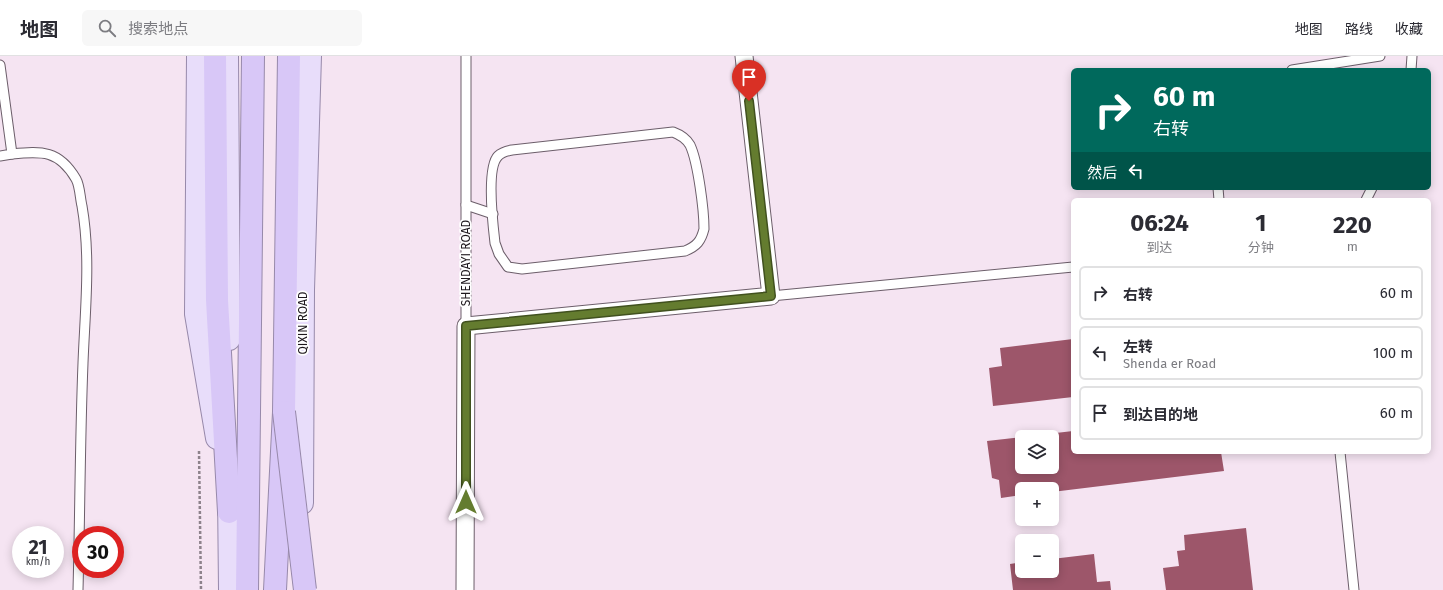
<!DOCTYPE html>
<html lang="zh">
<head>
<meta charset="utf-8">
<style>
	:root { --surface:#fff; --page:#f7f7f7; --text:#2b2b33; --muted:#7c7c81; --line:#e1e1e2 }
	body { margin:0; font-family:"Fira Sans","Noto Sans SC",sans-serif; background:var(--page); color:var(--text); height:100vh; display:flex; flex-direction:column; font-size:15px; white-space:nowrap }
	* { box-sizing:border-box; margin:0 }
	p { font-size:13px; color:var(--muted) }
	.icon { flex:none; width:22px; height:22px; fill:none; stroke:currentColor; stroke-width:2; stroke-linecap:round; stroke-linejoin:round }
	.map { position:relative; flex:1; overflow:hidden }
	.sheet { position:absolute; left:1071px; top:142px; width:360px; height:256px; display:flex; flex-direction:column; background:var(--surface); border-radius:6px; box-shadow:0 2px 10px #0003 }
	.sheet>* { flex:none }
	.hud { position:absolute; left:1071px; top:12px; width:360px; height:122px; border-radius:6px; box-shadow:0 2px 10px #0003; background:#00695c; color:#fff; overflow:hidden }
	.controls { position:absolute; left:1015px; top:374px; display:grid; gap:8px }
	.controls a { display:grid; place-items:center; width:44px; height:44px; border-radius:6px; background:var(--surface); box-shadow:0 2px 10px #0003; font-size:20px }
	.speed { position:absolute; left:12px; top:470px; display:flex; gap:8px; font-size:20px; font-weight:700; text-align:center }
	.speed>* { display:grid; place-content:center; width:52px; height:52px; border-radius:50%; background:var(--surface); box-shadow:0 2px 10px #0003; line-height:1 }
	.speed small { font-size:10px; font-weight:400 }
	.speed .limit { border:6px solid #d22; background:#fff; color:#111 }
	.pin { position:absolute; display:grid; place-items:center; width:34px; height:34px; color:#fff; margin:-41px -17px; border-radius:50% 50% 50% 0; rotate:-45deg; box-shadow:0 0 4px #0007 }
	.pin .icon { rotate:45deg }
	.me { position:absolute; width:44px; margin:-22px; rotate:0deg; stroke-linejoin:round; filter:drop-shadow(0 0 3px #0008) }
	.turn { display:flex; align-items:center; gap:14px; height:84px; padding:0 16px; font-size:18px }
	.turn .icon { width:52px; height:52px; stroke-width:2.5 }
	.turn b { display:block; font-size:28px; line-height:34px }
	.then { display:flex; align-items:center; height:38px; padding:0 16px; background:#0003; gap:8px; font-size:15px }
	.eta { display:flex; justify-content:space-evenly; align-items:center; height:68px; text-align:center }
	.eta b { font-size:24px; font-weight:700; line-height:28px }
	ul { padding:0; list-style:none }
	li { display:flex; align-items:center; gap:12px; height:54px; margin:0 8px 6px; padding:0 8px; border:2px solid var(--line); border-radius:6px }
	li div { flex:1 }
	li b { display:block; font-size:15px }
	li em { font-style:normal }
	header { display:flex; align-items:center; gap:24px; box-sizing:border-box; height:56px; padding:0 20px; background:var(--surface); border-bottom:1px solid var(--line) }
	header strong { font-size:19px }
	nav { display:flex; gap:22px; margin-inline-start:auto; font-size:14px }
	.search { width:280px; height:36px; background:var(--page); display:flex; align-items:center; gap:10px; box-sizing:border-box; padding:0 14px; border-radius:6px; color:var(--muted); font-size:15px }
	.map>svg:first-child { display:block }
</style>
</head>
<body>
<header>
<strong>地图</strong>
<div class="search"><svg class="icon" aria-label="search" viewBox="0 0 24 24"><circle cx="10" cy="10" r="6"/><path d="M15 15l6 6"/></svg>搜索地点</div>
<nav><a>地图</a><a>路线</a><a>收藏</a></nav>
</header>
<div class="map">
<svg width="1443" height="534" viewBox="0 0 1443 534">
	<rect width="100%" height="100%" fill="#f5e4f2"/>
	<g fill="#9d566a">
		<polygon points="1073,283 1073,341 993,350 989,312 1002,310 1000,292"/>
		<polygon points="1073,375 1073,396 1221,396 1224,415 1052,436 1052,433 1022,433 1022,439 1001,442 999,424 992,422 987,385 1022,381 1022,411 1052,411 1052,381 1030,380"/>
		<polygon points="1246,472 1253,534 1166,534 1163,512 1179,510 1177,495 1185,494 1184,479"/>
		<polygon points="1094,498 1097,526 1110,525 1111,534 1013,534 1010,508 1022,506 1022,515 1052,515 1052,503"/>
	</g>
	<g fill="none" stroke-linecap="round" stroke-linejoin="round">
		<g stroke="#6c5e6a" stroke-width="11">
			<g id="lane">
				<polyline points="466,0 466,270"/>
				<polyline points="0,9 12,98 0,100"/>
				<polyline points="1292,14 1380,0"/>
				<polyline points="1411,14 1412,0"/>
				<path d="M 673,76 C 681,79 686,82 690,89 C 698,106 704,154 704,173 C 701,185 697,190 685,195 L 522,213 L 508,211 L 499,198 L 495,187 C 493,170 486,112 498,100 C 502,96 507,95 512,94 Z"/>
				<path d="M 12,98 C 42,95 59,94 76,123 C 80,130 80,142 82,150 C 91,202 85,254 83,307 C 80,382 80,458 78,534"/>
				<polyline points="1218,132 1219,144"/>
				<polyline points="1366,144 1372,132"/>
				<polyline points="466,149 493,158"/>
				<polyline points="771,240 1073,211"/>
				<polyline points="1340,396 1354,534"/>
			</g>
		</g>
		<g stroke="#6c5e6a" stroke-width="19">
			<polyline id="street" points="465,534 466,270 771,240 744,0"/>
		</g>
		<g stroke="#9789aa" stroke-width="24">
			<g id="primary">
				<polyline points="198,0 196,258 217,382"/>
				<polyline points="227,0 229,283"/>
				<polyline points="229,437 230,534"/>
				<polyline points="302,447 303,234 310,0"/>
			</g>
		</g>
		<g stroke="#9789aa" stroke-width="24">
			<g id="highway">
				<polyline points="215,0 217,244 229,456"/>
				<polyline points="247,534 253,0"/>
				<polyline points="275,534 284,356 289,0"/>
			</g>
		</g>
		<polyline stroke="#8d828b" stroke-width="2.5" stroke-dasharray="3 2" stroke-linecap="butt" points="199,395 201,534"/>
		<use href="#lane" stroke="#fff" stroke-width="9"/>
		<use href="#street" stroke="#fff" stroke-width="17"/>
		<use href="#primary" stroke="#e8ddfa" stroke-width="22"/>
		<use href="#highway" stroke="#d8c7f7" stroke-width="22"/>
		<g stroke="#9789aa" stroke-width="24" stroke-linecap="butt">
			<polyline id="highway-bridge" points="284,356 305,534"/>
		</g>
		<use href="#highway-bridge" stroke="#d8c7f7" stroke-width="22"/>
	</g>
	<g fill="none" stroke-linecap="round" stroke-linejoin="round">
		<g stroke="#41511f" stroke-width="10">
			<polyline id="route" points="466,446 466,270 771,240 749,45"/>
		</g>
		<use href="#route" stroke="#647c2f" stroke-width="7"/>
	</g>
	<g text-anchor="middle" stroke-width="3.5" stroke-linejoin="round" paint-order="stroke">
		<g font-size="12" fill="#1d171c" stroke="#fff">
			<text transform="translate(466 207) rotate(-90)" y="4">SHENDAYI ROAD</text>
			<text transform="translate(303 267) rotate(-90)" y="4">QIXIN ROAD</text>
		</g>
	</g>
</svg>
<div class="controls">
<a><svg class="icon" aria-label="layers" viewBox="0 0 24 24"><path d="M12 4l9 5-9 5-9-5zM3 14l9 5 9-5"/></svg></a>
<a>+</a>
<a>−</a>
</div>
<div class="speed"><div>21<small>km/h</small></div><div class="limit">30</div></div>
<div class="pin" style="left:749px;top:45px;background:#d93025"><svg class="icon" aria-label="arrive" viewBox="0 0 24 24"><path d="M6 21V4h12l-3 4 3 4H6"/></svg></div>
<svg class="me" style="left:466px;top:446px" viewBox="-20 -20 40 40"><path d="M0-17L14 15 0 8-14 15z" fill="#647c2f" stroke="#fff" stroke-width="4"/></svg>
<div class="hud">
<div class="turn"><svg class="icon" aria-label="right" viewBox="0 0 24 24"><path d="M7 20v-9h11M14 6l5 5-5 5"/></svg><div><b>60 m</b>右转</div></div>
<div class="then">然后<svg class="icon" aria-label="left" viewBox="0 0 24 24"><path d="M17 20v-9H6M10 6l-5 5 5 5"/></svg></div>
</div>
<section class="sheet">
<div class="eta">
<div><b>06:24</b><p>到达</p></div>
<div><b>1</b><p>分钟</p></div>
<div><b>220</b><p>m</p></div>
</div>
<ul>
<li><svg class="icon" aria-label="right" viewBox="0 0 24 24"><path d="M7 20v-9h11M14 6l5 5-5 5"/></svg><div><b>右转</b></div><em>60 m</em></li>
<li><svg class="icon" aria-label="left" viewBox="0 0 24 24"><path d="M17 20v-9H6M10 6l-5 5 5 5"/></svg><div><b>左转</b><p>Shenda er Road</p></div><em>100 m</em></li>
<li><svg class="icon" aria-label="arrive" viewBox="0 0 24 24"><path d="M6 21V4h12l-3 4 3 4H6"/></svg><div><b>到达目的地</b></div><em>60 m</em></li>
</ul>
</section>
</div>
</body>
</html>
